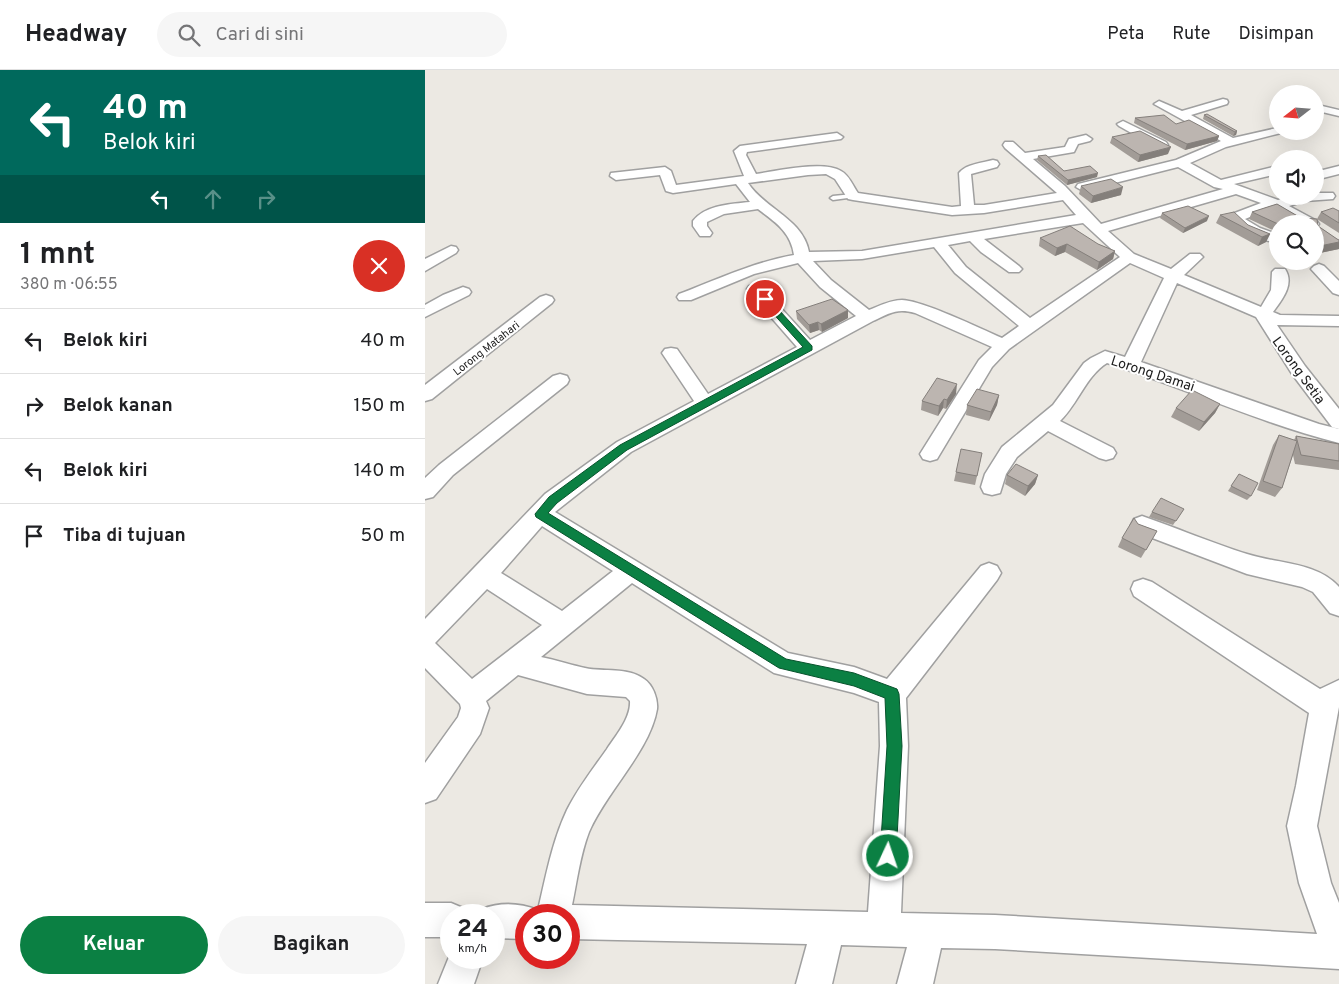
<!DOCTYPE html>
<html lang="id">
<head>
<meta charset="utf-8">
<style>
	:root { --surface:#fff; --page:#f6f6f6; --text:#202124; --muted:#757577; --line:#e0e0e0; --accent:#0b8043 }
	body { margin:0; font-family:Overpass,sans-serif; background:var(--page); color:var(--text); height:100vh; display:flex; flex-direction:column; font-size:19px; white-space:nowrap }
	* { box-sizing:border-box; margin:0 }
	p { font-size:16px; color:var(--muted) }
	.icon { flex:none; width:28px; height:28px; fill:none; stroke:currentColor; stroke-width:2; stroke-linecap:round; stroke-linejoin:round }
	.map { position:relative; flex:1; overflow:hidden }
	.details { display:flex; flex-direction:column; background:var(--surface); width:425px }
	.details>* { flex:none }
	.top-card { background:#00695c; color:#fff; overflow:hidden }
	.needle { width:32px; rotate:253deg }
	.buttons { position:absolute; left:844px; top:15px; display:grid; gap:10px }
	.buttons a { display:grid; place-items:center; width:55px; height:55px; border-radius:50%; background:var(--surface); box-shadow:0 5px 20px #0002; font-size:25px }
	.speed { position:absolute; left:15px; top:834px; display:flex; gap:10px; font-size:25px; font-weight:700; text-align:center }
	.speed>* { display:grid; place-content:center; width:65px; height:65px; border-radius:50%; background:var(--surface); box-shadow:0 5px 20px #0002; line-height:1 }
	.speed small { font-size:12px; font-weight:400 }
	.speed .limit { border:8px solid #d22; background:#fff; color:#111 }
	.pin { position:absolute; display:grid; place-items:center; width:42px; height:42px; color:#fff; margin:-21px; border:2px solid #fff; border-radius:50%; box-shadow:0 1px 5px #0007 }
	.me { position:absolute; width:55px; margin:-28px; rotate:3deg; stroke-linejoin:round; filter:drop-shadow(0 0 4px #0008) }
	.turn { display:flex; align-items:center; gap:18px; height:105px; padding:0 20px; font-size:22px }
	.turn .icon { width:65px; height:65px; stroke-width:2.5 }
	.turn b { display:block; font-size:35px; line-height:42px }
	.lanes { display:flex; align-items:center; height:48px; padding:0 20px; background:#0003; justify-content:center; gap:25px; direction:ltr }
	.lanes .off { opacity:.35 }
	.round { display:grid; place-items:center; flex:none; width:52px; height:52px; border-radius:26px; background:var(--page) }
	.summary { display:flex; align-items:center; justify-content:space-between; height:85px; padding:0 20px }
	h1 { font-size:30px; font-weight:700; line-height:38px }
	.cta { display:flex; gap:10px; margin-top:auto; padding:10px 20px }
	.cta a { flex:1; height:58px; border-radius:30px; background:var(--accent); color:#fff; font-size:20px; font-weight:700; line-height:58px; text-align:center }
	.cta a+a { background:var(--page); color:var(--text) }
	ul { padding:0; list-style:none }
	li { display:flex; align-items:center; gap:15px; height:65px; padding:0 20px; border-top:1px solid var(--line) }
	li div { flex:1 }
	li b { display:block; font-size:19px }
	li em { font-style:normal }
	header { display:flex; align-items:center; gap:30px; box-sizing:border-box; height:70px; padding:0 25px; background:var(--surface); border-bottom:1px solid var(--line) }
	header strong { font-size:24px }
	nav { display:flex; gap:28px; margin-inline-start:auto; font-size:18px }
	.search { width:350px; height:45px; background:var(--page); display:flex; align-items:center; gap:12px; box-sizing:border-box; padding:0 18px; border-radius:28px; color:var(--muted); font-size:19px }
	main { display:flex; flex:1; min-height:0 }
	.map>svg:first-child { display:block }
</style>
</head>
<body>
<header>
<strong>Headway</strong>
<div class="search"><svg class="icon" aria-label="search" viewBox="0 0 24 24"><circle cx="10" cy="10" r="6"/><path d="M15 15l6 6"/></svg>Cari di sini</div>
<nav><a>Peta</a><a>Rute</a><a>Disimpan</a></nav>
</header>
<main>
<section class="details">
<div class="top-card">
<div class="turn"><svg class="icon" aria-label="left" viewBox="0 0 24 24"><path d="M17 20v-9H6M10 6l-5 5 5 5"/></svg><div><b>40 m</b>Belok kiri</div></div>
<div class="lanes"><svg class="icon" aria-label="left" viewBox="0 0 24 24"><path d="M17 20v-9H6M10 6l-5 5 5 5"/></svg><svg class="icon off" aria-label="ahead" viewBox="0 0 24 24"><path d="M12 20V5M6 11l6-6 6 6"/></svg><svg class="icon off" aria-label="right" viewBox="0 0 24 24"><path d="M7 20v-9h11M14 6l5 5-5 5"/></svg></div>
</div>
<div class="summary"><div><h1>1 mnt</h1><p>380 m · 06:55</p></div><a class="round" style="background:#d93025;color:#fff"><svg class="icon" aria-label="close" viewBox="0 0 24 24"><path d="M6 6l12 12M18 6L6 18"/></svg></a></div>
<ul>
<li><svg class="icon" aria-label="left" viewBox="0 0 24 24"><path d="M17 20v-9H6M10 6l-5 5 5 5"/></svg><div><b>Belok kiri</b></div><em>40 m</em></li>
<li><svg class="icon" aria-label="right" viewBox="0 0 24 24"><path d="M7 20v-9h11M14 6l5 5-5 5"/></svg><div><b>Belok kanan</b></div><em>150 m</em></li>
<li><svg class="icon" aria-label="left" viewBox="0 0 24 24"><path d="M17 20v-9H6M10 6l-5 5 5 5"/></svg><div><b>Belok kiri</b></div><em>140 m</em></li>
<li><svg class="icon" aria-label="arrive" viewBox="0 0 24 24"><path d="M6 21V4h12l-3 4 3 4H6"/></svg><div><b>Tiba di tujuan</b></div><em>50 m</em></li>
</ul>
<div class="cta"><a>Keluar</a><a>Bagikan</a></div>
</section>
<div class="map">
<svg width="914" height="914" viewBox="0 0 914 914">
	<rect width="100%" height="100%" fill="#ece9e3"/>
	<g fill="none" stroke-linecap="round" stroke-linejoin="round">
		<g stroke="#a0a0a0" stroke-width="3">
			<polygon id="service" points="428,124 431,126 430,127 408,130 405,128 408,126"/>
		</g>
		<g stroke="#a0a0a0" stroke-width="3">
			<g id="minor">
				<path d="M 798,29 L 802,30 L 803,32 L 802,34 L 766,45 L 808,68 L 852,58 L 852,61 L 858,61 L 856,63 L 801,77 L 765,93 L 796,110 L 852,96 L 852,104 L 809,114 L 853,130 L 867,126 L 890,126 L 890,123 L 908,123 L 910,126 L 908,129 L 880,131 L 864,136 L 892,151 L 894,154 L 892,157 L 890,157 L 890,154 L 876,154 L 847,138 L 820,149 L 835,158 L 852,164 L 852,172 C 834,171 816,162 805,147 L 807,144 L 836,133 L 811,124 L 683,161 L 709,184 L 746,199 L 765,184 L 775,184 L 778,187 L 759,205 L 836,237 L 846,220 L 847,202 L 850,199 L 860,199 C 870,214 857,230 848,242 L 855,245 L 914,246 L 914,256 L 852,255 L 880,296 L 914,339 L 914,359 L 907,357 L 867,304 L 831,247 L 752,213 L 716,292 L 894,354 L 914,359 L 914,373 C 835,353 760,318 682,293 C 661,306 653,334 635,351 L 688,378 L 691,383 L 688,388 L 681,390 L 674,388 L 623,361 L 592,387 L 581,404 L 575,423 L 567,425 L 559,423 L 556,417 L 560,404 L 577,377 L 628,335 L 659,293 L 666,288 L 680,281 L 700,287 L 739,208 L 705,193 L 584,279 L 567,297 L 512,389 L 505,391 L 498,389 L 495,384 L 554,290 L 567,277 L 490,243 C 472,238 465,243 448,251 L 206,382 L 130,442 L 363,583 L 429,597 L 462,609 L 556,496 L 564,493 L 572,496 L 576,503 L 572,510 L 481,628 L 483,676 L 476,843 L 570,845 L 892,864 L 874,813 L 862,756 L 871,716 L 884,643 L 709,526 L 706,519 L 709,512 L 718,509 L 727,512 L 895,619 L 914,610 L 914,637 L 892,756 L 906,813 L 914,833 L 914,899 L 570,879 L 516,878 L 508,914 L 472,914 L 482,877 L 416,875 L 407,914 L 371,914 L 382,874 L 144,869 L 144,845 L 101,845 L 101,869 L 69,868 L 69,845 L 55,845 L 57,839 C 75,832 95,833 113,840 C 121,806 127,772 142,740 C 153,718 168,699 182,679 C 191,665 206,648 205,631 L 201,627 L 162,624 L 93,605 L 61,631 L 64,638 L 55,664 L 11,729 L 0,733 L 0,693 L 33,647 L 36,638 L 35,634 L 0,598 L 0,549 L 120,424 L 192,372 L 269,331 L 237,283 L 240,279 L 246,278 L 252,279 L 283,324 L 372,277 L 324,222 L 322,219 L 324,216 L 336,216 L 385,270 L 431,246 L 395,217 L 373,193 L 329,204 L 266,230 L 254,230 L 252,227 L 254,224 C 293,209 329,192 369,185 C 366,162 350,152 333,139 L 299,144 L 282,152 L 282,156 L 287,163 L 285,166 L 275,166 L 268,156 L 268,151 C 280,135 306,134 325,132 L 311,114 L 248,123 L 241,121 L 235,105 L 191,110 L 185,106 L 186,103 L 240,97 L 246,101 L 251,115 L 319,106 L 309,81 L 315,76 L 412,63 L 418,67 L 416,69 L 322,82 L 321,85 L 331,104 C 352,101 398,90 416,101 C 424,105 428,116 433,123 L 527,137 L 536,136 L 534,103 C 541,94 557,93 568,90 L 572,91 L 574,94 L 572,97 L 546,104 L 549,135 L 559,135 L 632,123 L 580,78 L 578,75 L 580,72 L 588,72 L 600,83 L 640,77 L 644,69 L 661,65 L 667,69 L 665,71 L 653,74 L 649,82 L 608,89 L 640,116 L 676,154 L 798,119 L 789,117 L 753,97 L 658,121 L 651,117 L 653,114 L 751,90 L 796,71 L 729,34 L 734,31 L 757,41 ZM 401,104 L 410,109 L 423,129 L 428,130 L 527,145 L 559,143 L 638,130 L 651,145 L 437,181 L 384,182 C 378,149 340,139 323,113 L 383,105 ZM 658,153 L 695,187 L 605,248 L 541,197 L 523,175 L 545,171 L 556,182 L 584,202 L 594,202 L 597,199 L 594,196 L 559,169 ZM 509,177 L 530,203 L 594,256 L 577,268 C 554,258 499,231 477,230 C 466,230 454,236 444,240 L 406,210 L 388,191 L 437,189 ZM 117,456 L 188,501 L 137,541 L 76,503 ZM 207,513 L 349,603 L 429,623 L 454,632 L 455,676 L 443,842 L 147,835 C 152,811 155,785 164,762 C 181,722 225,681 232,639 C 233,629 228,615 219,609 C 203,597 179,602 160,598 C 146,595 131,590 116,587 ZM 62,519 L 117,555 L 47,609 L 10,573 Z"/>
				<polygon points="897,36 914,40 914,46 893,41 892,39 893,37"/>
				<polygon points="698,51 741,72 743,75 737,79 733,78 694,56 692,54"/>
				<polygon points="914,96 914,104 898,108 890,107 890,99 898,100"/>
				<polygon points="26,176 31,177 33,180 31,183 0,201 0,189"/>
				<polygon points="894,194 899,196 914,211 914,225 908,223 886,199 889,196"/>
				<polygon points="38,217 44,219 46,222 44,225 0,247 0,235 18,225"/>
				<polygon points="121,225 127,227 129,230 127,233 7,329 0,331 0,315 115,227"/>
				<polygon points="135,304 142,306 144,310 142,314 28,405 8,427 0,429 0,408 14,395 128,306"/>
				<path d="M 717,446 C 752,458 787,473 822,484 C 853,494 892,492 914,517 L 914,546 L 905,543 L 888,522 L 877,517 L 822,504 L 709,461 L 706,455 L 709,449 Z"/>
				<polygon points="0,833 26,833 38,838 41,845 26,845 26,867 0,867"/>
				<polygon points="26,882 26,888 58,888 49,914 13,914"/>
			</g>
		</g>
		<use href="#service" fill="#fff" fill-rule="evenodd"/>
		<use href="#minor" fill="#fff" fill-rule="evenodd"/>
	</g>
	<g fill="#a29c97">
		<polygon points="779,45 812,61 811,65 808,66 778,49"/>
		<polygon points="710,48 751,54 794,66 792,71 760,80 709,53"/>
		<polygon points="687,67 743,84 713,92 685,73"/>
		<polygon points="613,86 639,101 672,107 642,115 612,90"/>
		<polygon points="656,116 696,125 666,133 654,124"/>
		<polygon points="852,134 876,148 892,149 893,156 912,169 914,170 914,179 890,184 890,154 852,154 852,162 824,149 827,142"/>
		<polygon points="914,141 914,163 892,149 896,142"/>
		<polygon points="737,143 782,151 758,163 735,148"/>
		<polygon points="795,145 823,155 845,164 841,172 833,176 791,153"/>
		<polygon points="615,168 673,174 690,181 688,189 672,200 640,182 630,186 614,176"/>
		<polygon points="371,241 423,248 397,262 394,260 385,263 372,249"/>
		<polygon points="531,324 521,339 518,338 513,346 496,340 497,331"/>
		<polygon points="574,325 572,335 564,351 541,345 542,335"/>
		<polygon points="795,334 790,343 774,361 746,347 751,338"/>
		<polygon points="854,365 869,370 871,366 914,374 914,400 870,394 868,385 857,418 850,427 832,420 848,375"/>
		<polygon points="557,383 550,415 529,411 531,402"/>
		<polygon points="814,404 826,426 822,430 803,421"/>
		<polygon points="582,405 613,405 610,414 600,426 580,414"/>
		<polygon points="759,439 748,455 724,447 727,442"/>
		<polygon points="713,454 732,461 716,488 693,477 697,468"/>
	</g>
	<g fill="#847f7b">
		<polygon points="812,61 811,65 808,66 810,62"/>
		<polygon points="794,66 792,71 760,80 762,74"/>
		<polygon points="746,77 743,84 713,92 715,85"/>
		<polygon points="673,103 672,107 642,115 643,110"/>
		<polygon points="698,117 696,125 666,133 668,126"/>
		<polygon points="784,146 782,151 758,163 760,158"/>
		<polygon points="845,164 841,172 833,176 837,167"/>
		<polygon points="914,172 914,179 890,184 890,177"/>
		<polygon points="642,174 640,182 630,186 632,178"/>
		<polygon points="690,181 688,189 672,200 674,192"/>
		<polygon points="423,240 423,248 397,262 396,254"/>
		<polygon points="393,252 394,260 385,263 384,255"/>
		<polygon points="532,314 531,324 521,339 522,330"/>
		<polygon points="574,325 572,335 564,351 566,342"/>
		<polygon points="519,329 518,338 513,346 514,336"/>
		<polygon points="795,334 790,343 774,361 779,352"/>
		<polygon points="613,405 610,414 600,426 603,416"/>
	</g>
	<g fill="#bcb5b0" stroke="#847f7b">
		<polygon points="782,44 812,61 810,62 779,45"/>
		<polygon points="739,45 751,54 764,50 794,66 762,74 710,48"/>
		<polygon points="715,61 746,77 715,85 687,67"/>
		<polygon points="621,85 639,101 665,96 673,103 643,110 613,86"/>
		<polygon points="686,109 698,117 668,126 656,116"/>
		<polygon points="852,134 876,148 892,149 893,156 912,169 914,170 914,172 890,177 890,154 853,154 827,142"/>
		<polygon points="763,136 784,146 760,158 737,143"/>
		<polygon points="908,138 914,141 914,153 896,142"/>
		<polygon points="809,142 823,155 845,164 837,167 795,145"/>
		<polygon points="645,156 673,174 690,181 674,192 642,174 632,178 615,168"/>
		<polygon points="407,229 423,240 396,254 393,252 384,255 371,241"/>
		<polygon points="512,308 532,314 522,330 519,329 514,336 497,331"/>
		<polygon points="552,319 574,325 566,342 542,335"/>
		<polygon points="767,320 795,334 779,352 751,338"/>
		<polygon points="854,365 872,371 857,418 838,411"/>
		<polygon points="871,366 914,374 914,391 876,385"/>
		<polygon points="536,379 557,383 552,406 531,402"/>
		<polygon points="591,394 613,405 603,416 582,405"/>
		<polygon points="814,404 833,413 826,426 806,416"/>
		<polygon points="736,428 759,439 751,451 727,442"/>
		<polygon points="709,448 713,454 732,461 721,480 697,468"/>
	</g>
	<polygon fill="#0b8043" stroke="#07532c" points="337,228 343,228 387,276 387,280 202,380 132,433 123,443 361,589 429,603 472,619 474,624 477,676 471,786 469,792 463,794 458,792 455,786 462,676 460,628 429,616 354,598 111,447 110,444 124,427 195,375 378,277 337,231"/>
	<g text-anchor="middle" stroke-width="4" stroke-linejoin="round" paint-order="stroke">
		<g font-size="11" fill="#1c1c1c" stroke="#fff">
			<text transform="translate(61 278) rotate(-38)" y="4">Lorong Matahari</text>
		</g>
		<g font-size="14" fill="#1c1c1c" stroke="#fff">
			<text transform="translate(874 300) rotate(54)" y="5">Lorong Setia</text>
			<text transform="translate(728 303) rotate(18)" y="5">Lorong Damai</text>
		</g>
	</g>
</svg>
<div class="buttons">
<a><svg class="needle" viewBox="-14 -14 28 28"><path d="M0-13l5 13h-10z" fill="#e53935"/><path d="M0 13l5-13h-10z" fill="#757577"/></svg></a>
<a><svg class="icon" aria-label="sound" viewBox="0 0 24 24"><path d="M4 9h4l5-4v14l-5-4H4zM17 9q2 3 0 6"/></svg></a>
<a><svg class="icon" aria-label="search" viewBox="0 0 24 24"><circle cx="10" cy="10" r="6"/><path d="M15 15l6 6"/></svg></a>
</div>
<div class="speed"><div>24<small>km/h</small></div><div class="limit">30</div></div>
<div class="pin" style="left:340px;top:229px;background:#d93025"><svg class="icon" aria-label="arrive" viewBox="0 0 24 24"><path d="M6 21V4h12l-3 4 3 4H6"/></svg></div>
<svg class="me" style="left:463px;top:786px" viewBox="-20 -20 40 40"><circle r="17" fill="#0b8043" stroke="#fff" stroke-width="3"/><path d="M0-11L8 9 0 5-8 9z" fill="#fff"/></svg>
</div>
</main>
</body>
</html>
